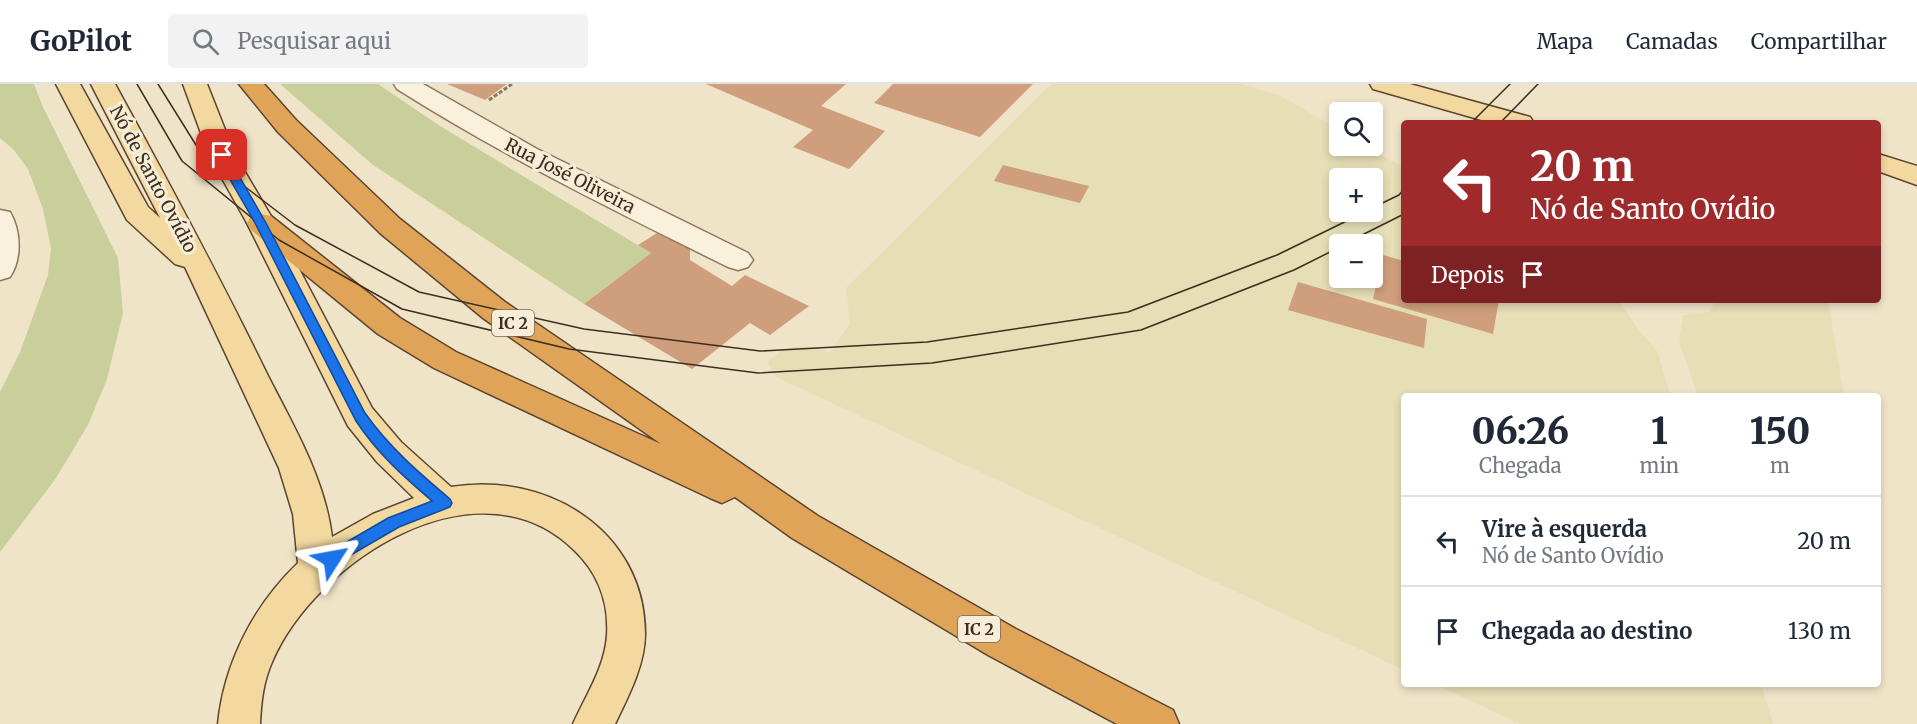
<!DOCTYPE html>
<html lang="pt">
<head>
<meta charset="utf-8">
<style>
	:root { --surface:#fff; --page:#f2f2f3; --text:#1f2937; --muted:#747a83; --line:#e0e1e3 }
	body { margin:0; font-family:Merriweather,serif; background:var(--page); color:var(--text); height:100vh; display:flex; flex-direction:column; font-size:22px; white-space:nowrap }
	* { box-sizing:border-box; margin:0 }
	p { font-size:20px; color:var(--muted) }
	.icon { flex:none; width:33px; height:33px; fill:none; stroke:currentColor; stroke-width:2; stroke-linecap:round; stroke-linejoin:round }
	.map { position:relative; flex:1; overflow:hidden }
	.panel { position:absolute; left:1401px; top:309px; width:480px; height:294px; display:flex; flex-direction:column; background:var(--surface); border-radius:6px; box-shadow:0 3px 9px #0003 }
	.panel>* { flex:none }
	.banner { position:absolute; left:1401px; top:36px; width:480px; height:183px; border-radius:6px; box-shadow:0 3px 9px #0003; background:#9e2a2b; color:#fff; overflow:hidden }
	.buttons { position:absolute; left:1329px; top:18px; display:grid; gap:12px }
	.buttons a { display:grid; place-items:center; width:54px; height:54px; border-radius:6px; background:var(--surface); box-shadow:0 3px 9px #0003; font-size:30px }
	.pin { position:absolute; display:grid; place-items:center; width:51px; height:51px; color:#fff; margin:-26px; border-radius:12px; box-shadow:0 3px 9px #0006 }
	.me { position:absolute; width:66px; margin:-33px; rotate:56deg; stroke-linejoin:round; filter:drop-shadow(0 0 4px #0008) }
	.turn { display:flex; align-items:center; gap:21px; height:126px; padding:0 30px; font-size:27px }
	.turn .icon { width:78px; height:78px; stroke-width:2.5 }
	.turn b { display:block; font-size:42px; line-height:51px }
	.then { display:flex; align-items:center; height:57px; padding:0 30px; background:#0003; gap:12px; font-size:22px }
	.eta { display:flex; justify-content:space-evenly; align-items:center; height:102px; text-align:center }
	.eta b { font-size:36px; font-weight:800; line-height:42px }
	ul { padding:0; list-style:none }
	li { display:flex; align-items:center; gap:18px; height:90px; padding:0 30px; border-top:2px solid var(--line) }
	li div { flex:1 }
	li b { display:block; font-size:22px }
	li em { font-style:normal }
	header { display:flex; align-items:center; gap:36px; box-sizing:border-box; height:84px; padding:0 30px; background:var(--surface); border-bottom:2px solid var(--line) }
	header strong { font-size:28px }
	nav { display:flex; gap:33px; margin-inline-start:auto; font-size:21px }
	.search { width:420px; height:54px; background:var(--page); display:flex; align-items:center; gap:15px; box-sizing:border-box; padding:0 21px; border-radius:6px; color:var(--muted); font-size:22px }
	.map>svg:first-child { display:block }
</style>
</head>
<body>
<header>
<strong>GoPilot</strong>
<div class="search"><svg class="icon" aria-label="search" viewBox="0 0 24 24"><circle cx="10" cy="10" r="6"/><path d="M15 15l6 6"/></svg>Pesquisar aqui</div>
<nav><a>Mapa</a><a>Camadas</a><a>Compartilhar</a></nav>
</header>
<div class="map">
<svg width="1917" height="640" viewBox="0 0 1917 640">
	<rect width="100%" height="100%" fill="#f0e4c8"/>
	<g fill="#e6deb5" fill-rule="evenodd">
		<path d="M 1051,0 L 1242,0 L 1281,12 L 1339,46 L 1340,62 L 1366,62 L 1404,84 L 1404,216 L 1619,216 L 1638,245 L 1657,267 L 1671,312 L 1404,312 L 1404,586 L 774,292 L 767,278 L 783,265 L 803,262 L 830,268 L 850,240 L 846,204 ZM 1340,94 L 1372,94 L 1372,128 L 1340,128 ZM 1340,160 L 1372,160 L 1372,194 L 1340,194 Z"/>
		<polygon points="1716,216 1828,216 1844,312 1698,312 1679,257 1683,231 1709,228"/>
		<polygon points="1434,600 1761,600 1773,640 1520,640"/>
	</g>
	<g fill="#c9cf9b">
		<polygon points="0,0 34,0 43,23 118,174 123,229 107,295 88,341 54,397 0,468 0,308 20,268 48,191 51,165 43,125 28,85 14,66 0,54"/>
		<polygon points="280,0 378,0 440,42 651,169 584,220 373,81"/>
	</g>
	<g fill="#cf9f7d">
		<polygon points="447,0 507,0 485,16"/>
		<polygon points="706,0 846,0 821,22 885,47 849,85 793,63 813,46"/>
		<polygon points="893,0 1033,0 980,53 874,19"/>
		<polygon points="1003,81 1089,102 1080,119 994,97"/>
		<polygon points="657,149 690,164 690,176 732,202 745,191 809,222 770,251 750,239 692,285 584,220 651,169 638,161"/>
		<polygon points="1383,171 1404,177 1404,216 1499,216 1493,250 1373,215"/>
		<polygon points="1298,198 1427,235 1424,264 1288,226"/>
	</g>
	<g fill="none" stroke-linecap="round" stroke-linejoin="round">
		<g stroke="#8d765c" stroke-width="3">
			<g id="minor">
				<path d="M 394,0 L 423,0 L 537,65 L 748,169 L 753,176 L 748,183 L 738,186 L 728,183 C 615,127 503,72 397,5 Z"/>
				<path d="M 0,126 L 10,128 C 21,147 22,175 10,193 L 0,196 Z"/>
			</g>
		</g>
		<g stroke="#5b4430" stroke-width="3">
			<g id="major">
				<path d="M 56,0 L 80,0 L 148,123 L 160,134 L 91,0 L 115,0 C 168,97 220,193 268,292 C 294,343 325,395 332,453 L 373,430 L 414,414 L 377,378 L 348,342 L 247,139 L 209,71 L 183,0 L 207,0 L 235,71 L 275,139 L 372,324 L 401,358 L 451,403 C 547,387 645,447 645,550 C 645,581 628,613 615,640 L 573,640 C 586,611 605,583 607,551 C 609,518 598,489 574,466 C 478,372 315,477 272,578 C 263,599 261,618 260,640 L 218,640 C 224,579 254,521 298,479 L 293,430 L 279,384 L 185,183 L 175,180 L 127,136 Z"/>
				<polygon points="1370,0 1410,0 1530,33 1534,39 1492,39 1373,5"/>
				<polygon points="1878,70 1917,82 1917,101 1878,87"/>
			</g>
		</g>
		<g stroke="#5b4430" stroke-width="3">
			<polygon id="highway" points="239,0 264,0 296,36 400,135 505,218 818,432 1016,545 1173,626 1179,640 1117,640 988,571 792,454 735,413 722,419 710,414 434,284 378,250 251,146 247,139 251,132 261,130 271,132 400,234 456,268 661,360 483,234 380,149 278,48"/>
		</g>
		<polyline stroke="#8d765c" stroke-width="3" stroke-dasharray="4 2" stroke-linecap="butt" points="489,16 512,0"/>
		<use href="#minor" fill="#faf1dc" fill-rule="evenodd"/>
		<use href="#major" fill="#f3d9a0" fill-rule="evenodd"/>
		<use href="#highway" fill="#e0a458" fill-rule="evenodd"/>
		<g stroke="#3d2e20" stroke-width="1.5">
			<polyline points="137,0 182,77 279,156 402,225 569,265 758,289 932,279 1141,246 1294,186 1340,163"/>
			<polyline points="158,0 201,69 295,141 419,208 584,245 760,267 927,258 1128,228 1277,171 1365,128"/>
			<polyline points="1471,39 1510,0"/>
			<polyline points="1500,39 1538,0"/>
			<polyline points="1372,124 1399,111 1404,105"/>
			<polyline points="1344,160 1404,130"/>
		</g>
	</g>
	<path fill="#1a73e8" stroke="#114b97" stroke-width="1.5" d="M 222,68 L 227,71 L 266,139 L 365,329 C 389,363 418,388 450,415 L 452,419 L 450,423 L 399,443 L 332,482 L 326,480 L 324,475 L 326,470 L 388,434 L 432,417 C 403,392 377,369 356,337 L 255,139 L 216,71 Z"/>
	<g text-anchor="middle" stroke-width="6" stroke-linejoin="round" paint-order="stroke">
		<g fill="#f7eed8" stroke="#756857" stroke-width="1.5">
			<rect x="492" y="226" width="42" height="26" rx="4.5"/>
			<rect x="958" y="532" width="42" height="26" rx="4.5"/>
		</g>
		<g font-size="16" font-weight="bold" fill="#3d2e20">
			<text x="513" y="245">IC 2</text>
			<text x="979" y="551">IC 2</text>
		</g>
		<g font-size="18" fill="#3d2e20" stroke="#f7eed8">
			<text transform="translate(570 92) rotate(27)" y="6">Rua José Oliveira</text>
			<text transform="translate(153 95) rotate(62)" y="6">Nó de Santo Ovídio</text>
		</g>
	</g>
</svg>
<div class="buttons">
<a><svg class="icon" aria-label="search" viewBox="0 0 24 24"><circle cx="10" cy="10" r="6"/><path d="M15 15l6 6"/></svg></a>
<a>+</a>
<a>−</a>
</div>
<div class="pin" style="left:222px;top:71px;background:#d93025"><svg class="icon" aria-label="arrive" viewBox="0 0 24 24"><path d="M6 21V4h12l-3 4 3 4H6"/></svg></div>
<svg class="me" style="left:332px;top:475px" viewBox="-20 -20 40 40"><path d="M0-17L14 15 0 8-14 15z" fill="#1a73e8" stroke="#fff" stroke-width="4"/></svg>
<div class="banner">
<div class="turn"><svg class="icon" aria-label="left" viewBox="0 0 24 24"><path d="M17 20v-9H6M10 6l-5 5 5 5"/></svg><div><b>20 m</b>Nó de Santo Ovídio</div></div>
<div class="then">Depois<svg class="icon" aria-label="arrive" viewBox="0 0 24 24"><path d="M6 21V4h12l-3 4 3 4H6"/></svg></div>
</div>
<section class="panel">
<div class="eta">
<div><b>06:26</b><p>Chegada</p></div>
<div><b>1</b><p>min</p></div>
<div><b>150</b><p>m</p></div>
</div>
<ul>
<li><svg class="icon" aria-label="left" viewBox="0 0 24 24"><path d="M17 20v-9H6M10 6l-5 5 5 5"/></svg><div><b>Vire à esquerda</b><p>Nó de Santo Ovídio</p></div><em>20 m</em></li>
<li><svg class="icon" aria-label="arrive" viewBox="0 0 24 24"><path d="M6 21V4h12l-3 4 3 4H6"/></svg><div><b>Chegada ao destino</b></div><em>130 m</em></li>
</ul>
</section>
</div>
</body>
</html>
